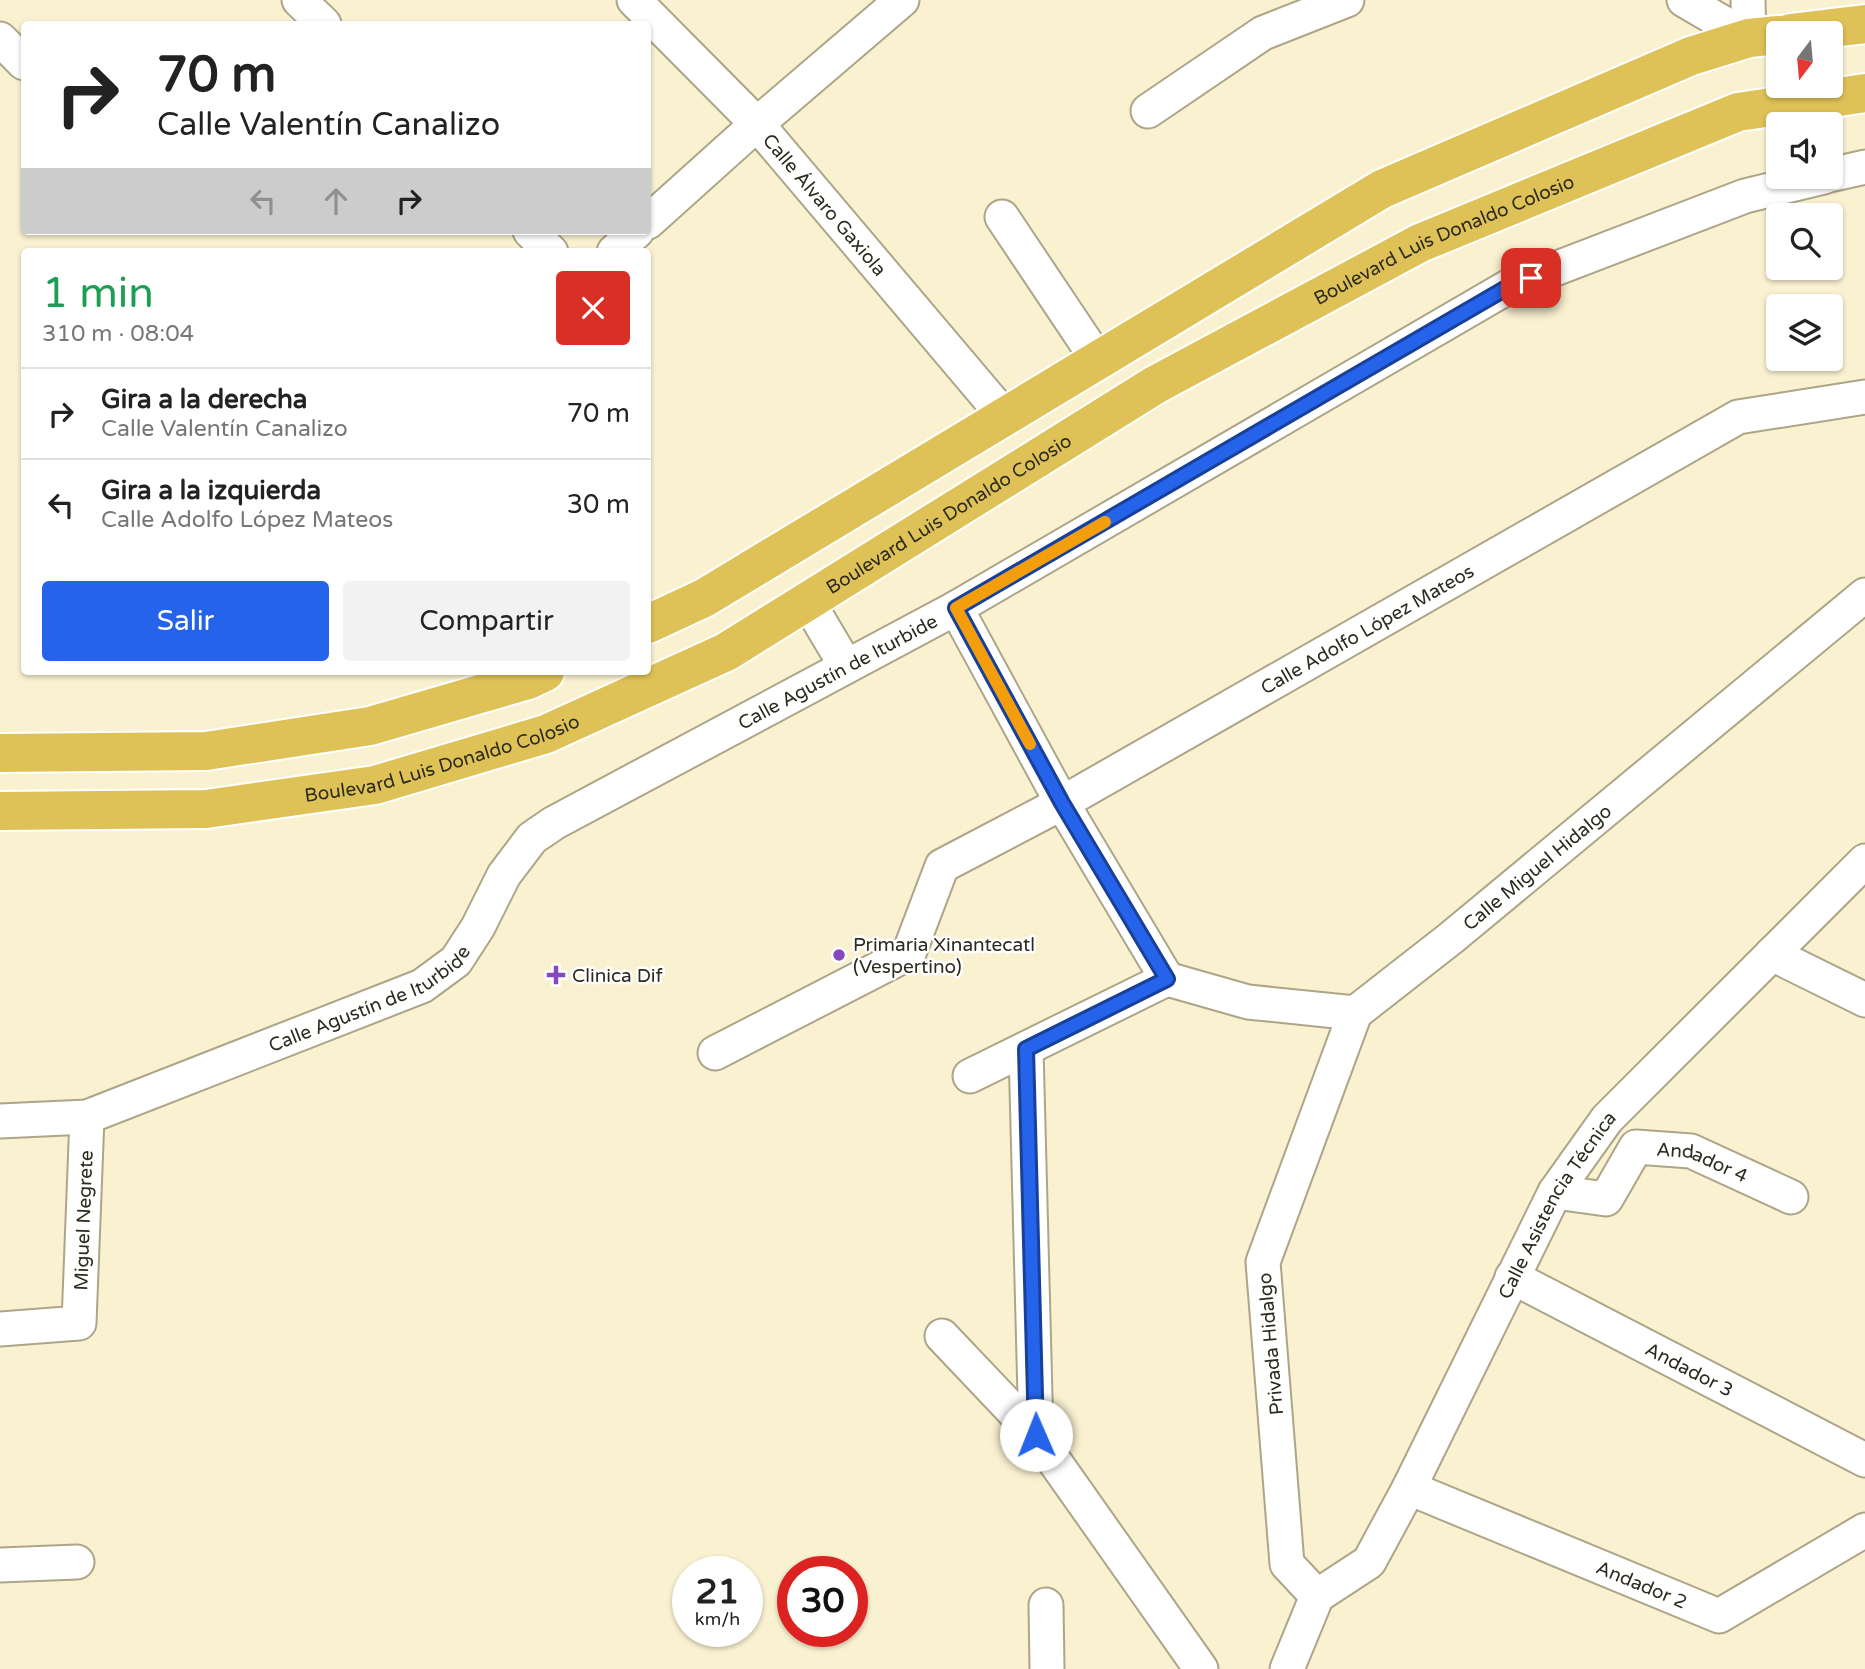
<!DOCTYPE html>
<html lang="es">
<head>
<meta charset="utf-8">
<style>
	:root { --surface:#fff; --page:#f2f2f2; --text:#222; --muted:#767676; --line:#e0e0e0; --accent:#2563eb }
	body { margin:0; font-family:"Varela Round",sans-serif; background:var(--page); color:var(--text); height:100vh; display:flex; flex-direction:column; font-size:26px; white-space:nowrap }
	* { box-sizing:border-box; margin:0 }
	p { font-size:23px; color:var(--muted) }
	.icon { flex:none; width:38px; height:38px; fill:none; stroke:currentColor; stroke-width:2; stroke-linecap:round; stroke-linejoin:round }
	.map { position:relative; flex:1; overflow:hidden }
	.sheet { position:absolute; left:21px; top:248px; width:630px; height:427px; display:flex; flex-direction:column; background:var(--surface); border-radius:7px; box-shadow:0 2px 5px #0004 }
	.sheet>* { flex:none }
	.hud { position:absolute; left:21px; top:21px; width:630px; height:214px; border-radius:7px; box-shadow:0 2px 5px #0004; background:#fff; color:var(--text); overflow:hidden }
	.needle { width:46px; rotate:196deg }
	.tools { position:absolute; left:1766px; top:21px; display:grid; gap:14px }
	.tools a { display:grid; place-items:center; width:77px; height:77px; border-radius:7px; background:var(--surface); box-shadow:0 2px 5px #0004; font-size:35px }
	.speed { position:absolute; left:672px; top:1556px; display:flex; gap:14px; font-size:35px; font-weight:700; text-align:center }
	.speed>* { display:grid; place-content:center; width:91px; height:91px; border-radius:50%; background:var(--surface); box-shadow:0 2px 5px #0004; line-height:1 }
	.speed small { font-size:18px; font-weight:400 }
	.speed .limit { border:10px solid #d22; background:#fff; color:#111 }
	.pin { position:absolute; display:grid; place-items:center; width:60px; height:60px; color:#fff; margin:-30px; border-radius:14px; box-shadow:0 4px 10px #0006 }
	.me { position:absolute; width:77px; margin:-38px; rotate:359deg; stroke-linejoin:round; filter:drop-shadow(0 0 5px #0008) }
	.turn { display:flex; align-items:center; gap:24px; height:147px; padding:0 21px; font-size:32px }
	.turn .icon { width:91px; height:91px; stroke-width:2.5 }
	.turn b { display:block; font-size:49px; line-height:60px }
	.lanes { display:flex; align-items:center; height:66px; padding:0 21px; background:#0003; justify-content:center; gap:35px; direction:ltr }
	.lanes .off { opacity:.35 }
	.round { display:grid; place-items:center; flex:none; width:74px; height:74px; border-radius:7px; background:var(--page) }
	.summary { display:flex; align-items:center; justify-content:space-between; height:119px; padding:0 21px }
	h1 { font-size:42px; font-weight:600; line-height:52px; color:#1e9e55 }
	.primary-button { display:flex; gap:14px; margin-top:auto; padding:14px 21px }
	.primary-button a { flex:1; height:80px; border-radius:7px; background:var(--accent); color:#fff; font-size:28px; font-weight:600; line-height:80px; text-align:center }
	.primary-button a+a { background:var(--page); color:var(--text) }
	ul { padding:0; list-style:none }
	li { display:flex; align-items:center; gap:21px; height:91px; padding:0 21px; border-top:2px solid var(--line) }
	li div { flex:1 }
	li b { display:block; font-size:26px }
	li em { font-style:normal }
	.map>svg:first-child { display:block }
</style>
</head>
<body>
<div class="map">
<svg width="1865" height="1669" viewBox="0 0 1865 1669">
	<rect width="100%" height="100%" fill="#faf1d1"/>
	<g fill="none" stroke-linecap="round" stroke-linejoin="round">
		<g stroke="#ada587" stroke-width="37">
			<g id="street">
				<polyline points="299,0 324,24"/>
				<path id="s1" d="M 634,0 L 757,124 L 1005,417"/>
				<polyline points="1684,0 1749,38"/>
				<polyline points="1748,0 1749,38"/>
				<polyline points="0,39 24,63"/>
				<polyline points="1148,111 1263,33 1347,0"/>
				<polyline points="1830,175 1865,167"/>
				<polyline points="1002,217 1097,359"/>
				<polyline points="648,222 757,124 902,0"/>
				<polyline points="530,231 551,252"/>
				<polyline points="614,252 637,231"/>
				<polyline points="808,602 846,666"/>
				<polyline points="956,608 1062,803 1167,979"/>
				<polyline points="1772,954 1865,1000"/>
				<path id="s2" d="M 1167,979 L 1248,1002 L 1355,1013 L 1451,938 L 1865,595"/>
				<polyline points="1026,1049 1036,1435"/>
				<path id="s3" d="M 715,1053 L 909,953 L 942,866 L 1062,803 L 1738,417 L 1865,397"/>
				<polyline points="970,1076 1167,979"/>
				<path id="s4" d="M 0,1121 L 87,1117 L 422,986 L 456,961 L 478,927 L 504,875 L 532,838 L 554,823 L 956,608 L 1508,287 L 1745,196 L 1824,177"/>
				<path id="s5" d="M 1555,1192 L 1606,1199 L 1636,1147 L 1691,1151 L 1791,1197"/>
				<path id="s6" d="M 1512,1277 L 1865,1460"/>
				<path id="s7" d="M 0,1329 L 79,1323 L 87,1117"/>
				<polyline points="942,1336 1036,1435 1201,1669"/>
				<path id="s8" d="M 1409,1488 L 1719,1616 L 1865,1530"/>
				<polyline points="0,1565 77,1562"/>
				<path id="s9" d="M 1317,1596 L 1369,1562 L 1409,1488 L 1555,1192 L 1607,1119 L 1865,861"/>
				<polyline points="1317,1596 1287,1564 1263,1262 1355,1013"/>
				<polyline points="1046,1605 1047,1669"/>
				<polyline points="1287,1669 1317,1596"/>
			</g>
		</g>
		<g stroke="#fff" stroke-width="42">
			<g id="highway">
				<polyline points="1790,33 1865,24"/>
				<polyline points="648,624 704,598 1382,189 1691,56 1749,38 1778,35"/>
				<polyline points="0,753 206,751 370,726 528,680 545,672"/>
				<path id="s10" d="M 0,811 L 206,809 L 375,785 L 546,734 L 726,652 L 1155,385 L 1420,243 L 1738,112 L 1865,93"/>
			</g>
		</g>
		<use href="#street" stroke="#fff" stroke-width="33"/>
		<use href="#highway" stroke="#dfc257" stroke-width="38"/>
	</g>
	<g fill="none" stroke-linecap="round" stroke-linejoin="round">
		<g stroke="#184099" stroke-width="18">
			<polyline id="route" points="1036,1435 1026,1049 1167,979 1062,803 956,608 1508,287 1531,278"/>
		</g>
		<use href="#route" stroke="#2563eb" stroke-width="12"/>
		<polyline stroke="#f59e0b" stroke-width="12" points="1030,744 956,608 1105,522"/>
	</g>
	<g fill="#8848bd" stroke="#fff" stroke-width="2.5">
		<circle cx="839" cy="955" r="7"/>
		<path d="M552.5 964.5h7v7h7v7h-7v7h-7v-7h-7v-7h7z"/>
	</g>
	<g text-anchor="middle" stroke-width="5" stroke-linejoin="round" paint-order="stroke">
		<g font-size="19" fill="#2d2a1e" stroke="#fff">
			<text dy="7" stroke="none"><textPath href="#s1" startOffset="280">Calle Álvaro Gaxiola</textPath></text>
			<text dy="7" stroke="none"><textPath href="#s10" startOffset="1582">Boulevard Luis Donaldo Colosio</textPath></text>
			<text dy="7" stroke="none"><textPath href="#s10" startOffset="1015">Boulevard Luis Donaldo Colosio</textPath></text>
			<text dy="7" stroke="none"><textPath href="#s3" startOffset="798">Calle Adolfo López Mateos</textPath></text>
			<text dy="7" stroke="none"><textPath href="#s4" startOffset="982">Calle Agustín de Iturbide</textPath></text>
			<text dy="7" stroke="none"><textPath href="#s10" startOffset="448">Boulevard Luis Donaldo Colosio</textPath></text>
			<text dy="7" stroke="none"><textPath href="#s2" startOffset="425">Calle Miguel Hidalgo</textPath></text>
			<text dy="7" stroke="none"><textPath href="#s4" startOffset="394">Calle Agustín de Iturbide</textPath></text>
			<text dy="7" stroke="none"><textPath href="#s5" startOffset="180">Andador 4</textPath></text>
			<text dy="7" stroke="none"><textPath href="#s9" startOffset="466">Calle Asistencia Técnica</textPath></text>
			<text dy="7" stroke="none"><textPath href="#s7" startOffset="182">Miguel Negrete</textPath></text>
			<text transform="translate(1270 1344) rotate(-95)" y="7">Privada Hidalgo</text>
			<text dy="7" stroke="none"><textPath href="#s6" startOffset="200">Andador 3</textPath></text>
			<text dy="7" stroke="none"><textPath href="#s8" startOffset="252">Andador 2</textPath></text>
		</g>
		<g font-size="19" fill="#2d2a1e" stroke="#fff" text-anchor="start">
			<text x="853" y="951">Primaria Xinantecatl<tspan x="853" dy="22">(Vespertino)</tspan></text>
			<text x="572" y="982">Clinica Dif</text>
		</g>
	</g>
</svg>
<div class="tools">
<a><svg class="needle" viewBox="-14 -14 28 28"><path d="M0-13l5 13h-10z" fill="#e53935"/><path d="M0 13l5-13h-10z" fill="#767676"/></svg></a>
<a><svg class="icon" aria-label="sound" viewBox="0 0 24 24"><path d="M4 9h4l5-4v14l-5-4H4zM17 9q2 3 0 6"/></svg></a>
<a><svg class="icon" aria-label="search" viewBox="0 0 24 24"><circle cx="10" cy="10" r="6"/><path d="M15 15l6 6"/></svg></a>
<a><svg class="icon" aria-label="layers" viewBox="0 0 24 24"><path d="M12 4l9 5-9 5-9-5zM3 14l9 5 9-5"/></svg></a>
</div>
<div class="speed"><div>21<small>km/h</small></div><div class="limit">30</div></div>
<div class="pin" style="left:1531px;top:278px;background:#d93025"><svg class="icon" aria-label="arrive" viewBox="0 0 24 24"><path d="M6 21V4h12l-3 4 3 4H6"/></svg></div>
<svg class="me" style="left:1036px;top:1435px" viewBox="-20 -20 40 40"><circle r="19" fill="#fff"/><path d="M0-13L10 11 0 6-10 11z" fill="#2563eb"/></svg>
<div class="hud">
<div class="turn"><svg class="icon" aria-label="right" viewBox="0 0 24 24"><path d="M7 20v-9h11M14 6l5 5-5 5"/></svg><div><b>70 m</b>Calle Valentín Canalizo</div></div>
<div class="lanes"><svg class="icon off" aria-label="left" viewBox="0 0 24 24"><path d="M17 20v-9H6M10 6l-5 5 5 5"/></svg><svg class="icon off" aria-label="ahead" viewBox="0 0 24 24"><path d="M12 20V5M6 11l6-6 6 6"/></svg><svg class="icon" aria-label="right" viewBox="0 0 24 24"><path d="M7 20v-9h11M14 6l5 5-5 5"/></svg></div>
</div>
<section class="sheet">
<div class="summary"><div><h1>1 min</h1><p>310 m · 08:04</p></div><a class="round" style="background:#d93025;color:#fff"><svg class="icon" aria-label="close" viewBox="0 0 24 24"><path d="M6 6l12 12M18 6L6 18"/></svg></a></div>
<ul>
<li><svg class="icon" aria-label="right" viewBox="0 0 24 24"><path d="M7 20v-9h11M14 6l5 5-5 5"/></svg><div><b>Gira a la derecha</b><p>Calle Valentín Canalizo</p></div><em>70 m</em></li>
<li><svg class="icon" aria-label="left" viewBox="0 0 24 24"><path d="M17 20v-9H6M10 6l-5 5 5 5"/></svg><div><b>Gira a la izquierda</b><p>Calle Adolfo López Mateos</p></div><em>30 m</em></li>
</ul>
<div class="primary-button"><a>Salir</a><a>Compartir</a></div>
</section>
</div>
</body>
</html>
